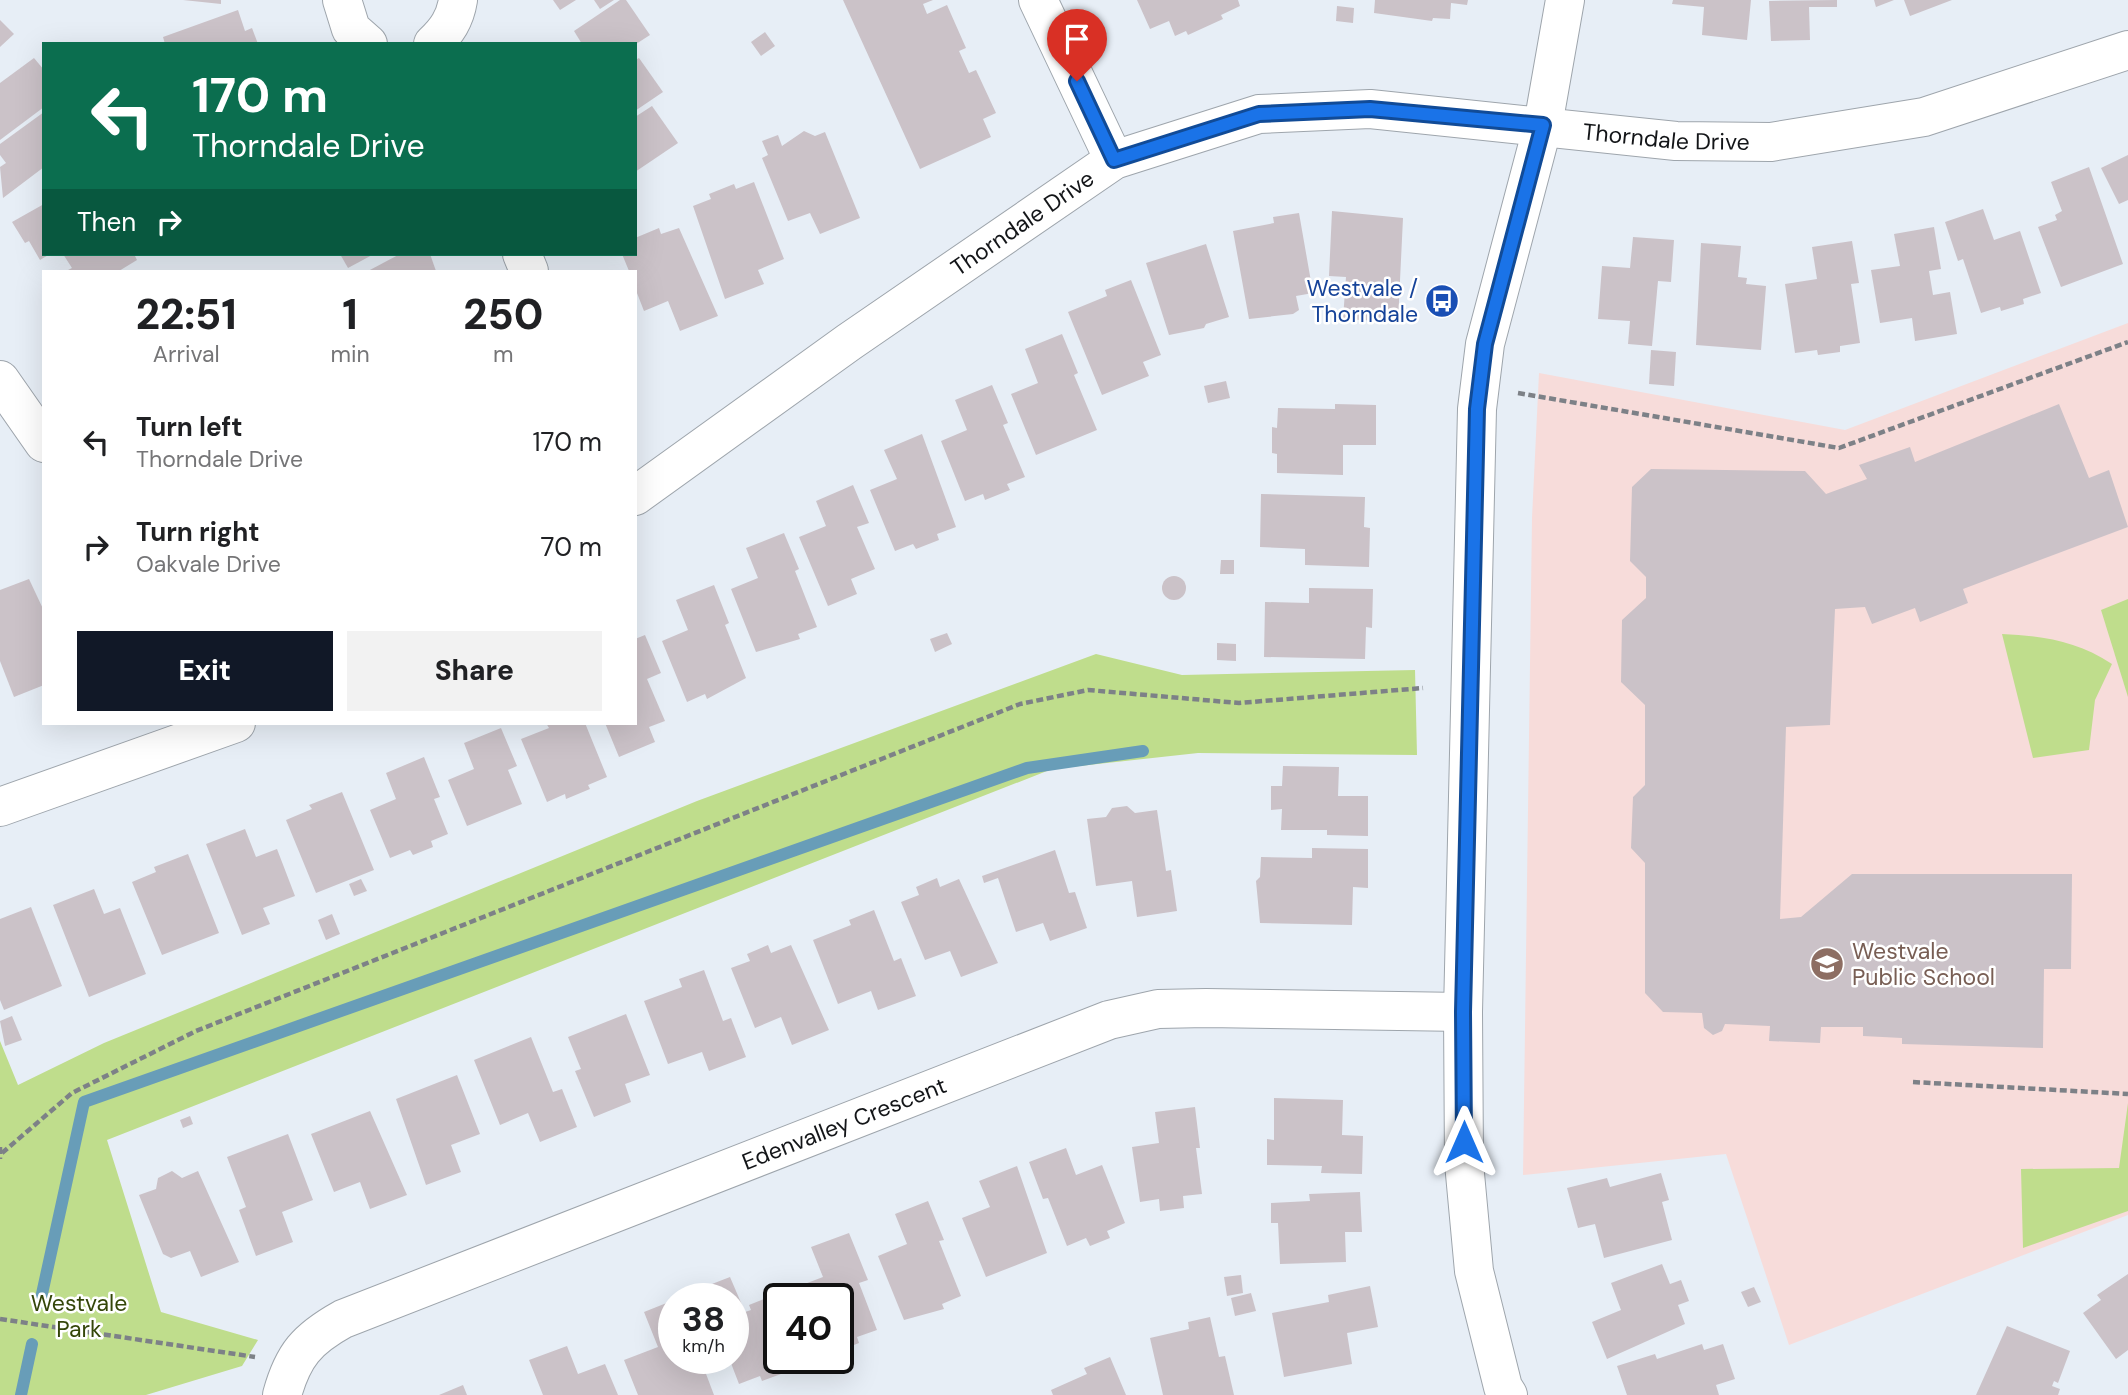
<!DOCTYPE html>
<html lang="en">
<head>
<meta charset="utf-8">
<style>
	:root { --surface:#fff; --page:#f2f2f2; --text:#202124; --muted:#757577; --accent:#111827 }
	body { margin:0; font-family:"DM Sans",sans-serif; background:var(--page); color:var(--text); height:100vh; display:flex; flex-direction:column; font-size:26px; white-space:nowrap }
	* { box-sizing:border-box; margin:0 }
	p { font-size:23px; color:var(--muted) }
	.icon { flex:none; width:38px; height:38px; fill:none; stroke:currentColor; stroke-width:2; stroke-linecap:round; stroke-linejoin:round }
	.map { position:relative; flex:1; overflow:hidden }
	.panel { position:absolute; left:42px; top:270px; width:595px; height:455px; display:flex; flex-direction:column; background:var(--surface); border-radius:0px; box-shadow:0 7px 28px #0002 }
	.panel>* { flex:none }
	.top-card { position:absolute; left:42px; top:42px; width:595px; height:214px; border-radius:0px; box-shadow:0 7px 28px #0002; background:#0b6e4f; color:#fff; overflow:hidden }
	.speed { position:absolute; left:658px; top:1283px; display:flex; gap:14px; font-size:35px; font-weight:700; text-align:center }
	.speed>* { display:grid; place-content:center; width:91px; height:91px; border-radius:50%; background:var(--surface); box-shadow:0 7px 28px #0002; line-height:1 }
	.speed small { font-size:18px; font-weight:400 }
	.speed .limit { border:4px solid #111; border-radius:10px; background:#fff; color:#111 }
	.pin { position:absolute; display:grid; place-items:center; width:60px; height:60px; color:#fff; margin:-72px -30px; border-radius:50% 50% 50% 0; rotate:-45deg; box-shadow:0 0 7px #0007 }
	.pin .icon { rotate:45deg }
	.me { position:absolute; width:77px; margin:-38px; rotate:0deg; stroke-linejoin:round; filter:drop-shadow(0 0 5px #0008) }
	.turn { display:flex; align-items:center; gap:24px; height:147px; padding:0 35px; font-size:32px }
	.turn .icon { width:91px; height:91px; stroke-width:2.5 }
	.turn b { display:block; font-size:49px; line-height:60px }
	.then { display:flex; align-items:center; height:66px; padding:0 35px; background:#0003; gap:14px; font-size:26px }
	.eta { display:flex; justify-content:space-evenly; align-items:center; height:119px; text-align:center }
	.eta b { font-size:42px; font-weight:800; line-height:49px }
	.primary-button { display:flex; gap:14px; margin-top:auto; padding:14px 35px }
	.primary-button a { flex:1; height:80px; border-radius:0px; background:var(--accent); color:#fff; font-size:28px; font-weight:800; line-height:80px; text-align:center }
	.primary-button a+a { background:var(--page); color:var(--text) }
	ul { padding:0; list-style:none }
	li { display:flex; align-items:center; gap:21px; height:105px; padding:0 35px }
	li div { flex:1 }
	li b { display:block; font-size:26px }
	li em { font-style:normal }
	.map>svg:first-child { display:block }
</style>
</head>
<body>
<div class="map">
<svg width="2128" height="1395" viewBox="0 0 2128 1395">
	<rect width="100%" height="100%" fill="#e7eef6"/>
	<polygon fill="#f7dcda" points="2128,323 2128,1215 1789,1345 1726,1154 1523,1175 1532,518 1539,373 1845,430"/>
	<g fill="#bfdd8c">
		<polygon points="2128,599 2128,697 2101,610"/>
		<path d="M 2002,634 C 2043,636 2077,641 2112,664 L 2095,700 L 2089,750 L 2033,758 Z"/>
		<polygon points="1096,654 1182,675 1415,670 1417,755 1198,753 1052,769 107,1140 161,1312 258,1340 242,1366 146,1395 0,1395 0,1041 18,1085 104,1043 697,801"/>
		<polygon points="2128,1103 2128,1211 2023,1248 2021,1169 2119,1168"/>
	</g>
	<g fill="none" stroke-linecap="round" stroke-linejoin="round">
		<g stroke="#689db8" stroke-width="12">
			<polyline points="40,1303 84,1102 1027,768 1143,751"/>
			<polyline points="21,1395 32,1344"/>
		</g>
	</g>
	<g fill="#cbc2c8">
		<polygon points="183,0 221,0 221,4"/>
		<polygon points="553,0 576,0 560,10"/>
		<polygon points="594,0 614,0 600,9"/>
		<polygon points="620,0 626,0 650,35 636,44 582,44 574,31"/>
		<polygon points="843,0 933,0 923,4 927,14 947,5 966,48 959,51 969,73 976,70 996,113 983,119 991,137 920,169"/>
		<polygon points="1137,0 1238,0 1240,6 1221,15 1223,19 1188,35 1186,31 1175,36 1169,21 1150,29"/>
		<polygon points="1375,0 1468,0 1467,5 1451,3 1450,19 1433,18 1432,21 1374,13"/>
		<polygon points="1673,0 1751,0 1747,40 1702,35 1704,7 1672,4"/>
		<polygon points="1837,0 1837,7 1809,7 1810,40 1771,41 1769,1"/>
		<polygon points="1874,0 1894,0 1876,7"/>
		<polygon points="1904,0 1952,0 1910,16"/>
		<polygon points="1337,6 1354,8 1353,23 1336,21"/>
		<polygon points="238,10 245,31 252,28 258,44 165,44 163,37"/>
		<polygon points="0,20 14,34 0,47"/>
		<polygon points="765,32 775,46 761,56 751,42"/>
		<polygon points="34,58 44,70 44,107 0,140 0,83"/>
		<polygon points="639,58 663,92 635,111 635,60"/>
		<polygon points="652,106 678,143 635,172 635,117"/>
		<polygon points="44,112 44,167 3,198 0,167 6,163 0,155 0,144"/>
		<polygon points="804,131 815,136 825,132 860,218 820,234 810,213 788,221 762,158 768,155 762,141 778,135 782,146"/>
		<polygon points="2128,155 2128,200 2119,204 2101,168"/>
		<polygon points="2089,167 2123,264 2061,287 2038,227 2057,220 2055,215 2062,211 2051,182"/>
		<polygon points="754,182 784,259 758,270 764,284 725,299 693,206 711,199 709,194 734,184 736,189"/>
		<polygon points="44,204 44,254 50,254 40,260 29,241 25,243 12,222"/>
		<polygon points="1983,209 1994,240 2020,231 2041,293 2023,299 2024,304 2001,311 2000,307 1981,313 1963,259 1958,261 1945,222"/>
		<polygon points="1332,211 1403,218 1398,322 1343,319 1346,277 1329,276"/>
		<polygon points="1299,213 1313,293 1296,296 1299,310 1293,314 1249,319 1233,231 1274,223 1273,217"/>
		<polygon points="1934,227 1941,269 1929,271 1933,295 1950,292 1957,334 1915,341 1912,318 1880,323 1871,270 1900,266 1894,234"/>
		<polygon points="659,228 661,234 679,228 718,316 680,331 668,301 644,311 635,288 635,271 629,271 622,254 635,254 635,238"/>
		<polygon points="1633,237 1674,240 1671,282 1658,281 1652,346 1628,344 1630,321 1598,319 1602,266 1630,268"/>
		<polygon points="1852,241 1859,283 1851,284 1860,343 1840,346 1840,352 1818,355 1817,350 1795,353 1785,284 1817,279 1812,247"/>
		<polygon points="1701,243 1741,246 1738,277 1747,278 1746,284 1766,286 1761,350 1696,345"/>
		<polygon points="1206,244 1229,317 1206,324 1204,328 1169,335 1146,263"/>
		<polygon points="63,254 134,254 137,260 119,271 66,271 72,268"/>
		<polygon points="340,254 374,254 348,268"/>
		<polygon points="400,254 430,254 436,271 368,271"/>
		<polygon points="1131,280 1161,355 1143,362 1149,376 1102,395 1068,312 1107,296 1105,290"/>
		<polygon points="1062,334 1078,373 1074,375 1097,430 1036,455 1011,394 1038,383 1025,349"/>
		<polygon points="1651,350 1676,352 1674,386 1649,384"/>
		<polygon points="1226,381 1230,398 1208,403 1204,386"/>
		<polygon points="992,385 1008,423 1003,425 1025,477 1007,484 1010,490 985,500 983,494 965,501 941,441 967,430 955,400"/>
		<polygon points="1335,404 1376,405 1376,445 1343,445 1343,475 1277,473 1277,454 1272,453 1272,427 1277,428 1278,408 1335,409"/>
		<polygon points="2059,404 2089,478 2109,470 2128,527 1963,589 1968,603 1920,622 1915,608 1872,624 1865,607 1835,609 1830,725 1786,727 1780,919 1801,917 1852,874 2072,874 2071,969 2044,969 2043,1048 1902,1044 1902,1038 1863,1036 1863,1027 1821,1027 1820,1043 1769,1041 1770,1026 1725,1024 1722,1031 1713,1035 1704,1028 1702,1013 1663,1012 1645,993 1645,863 1631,848 1633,797 1645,785 1645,705 1621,682 1622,620 1646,598 1646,577 1630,561 1632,487 1651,469 1805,471 1826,494 1867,479 1859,465 1910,447 1915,462"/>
		<polygon points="922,434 956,527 937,534 939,540 916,549 913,544 895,551 870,490 897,479 884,450"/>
		<polygon points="853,485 869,523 857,527 875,569 851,579 857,594 828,606 799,537 826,526 816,501"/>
		<polygon points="1261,494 1365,497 1364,527 1370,528 1369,567 1305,565 1305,549 1260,547"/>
		<polygon points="784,533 799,569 795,571 817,627 798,634 800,639 756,652 731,589 758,578 746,548"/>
		<polygon points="1221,560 1234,560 1234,574 1220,574"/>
		<circle cx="1174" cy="588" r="12"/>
		<polygon points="29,579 44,611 44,685 14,697 0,661 0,590"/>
		<polygon points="714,585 729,623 725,625 746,678 707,699 705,694 687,702 662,641 688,630 676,600"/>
		<polygon points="1309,588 1373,589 1372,628 1366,627 1365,659 1264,657 1265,602 1309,603"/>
		<polygon points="947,633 952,644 935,652 930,639"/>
		<polygon points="645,635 661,673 647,679 665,721 649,727 655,742 619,757 605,723 635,723 635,639"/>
		<polygon points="1217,643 1236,644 1236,661 1217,660"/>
		<polygon points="546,723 585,723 607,777 588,785 590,789 566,799 565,794 547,802 521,739 549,728"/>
		<polygon points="501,728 517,766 508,770 522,804 467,826 448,780 474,769 464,743"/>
		<polygon points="424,757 440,797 434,799 448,834 431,841 433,847 413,855 410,850 390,858 370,810 396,799 386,773"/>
		<polygon points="1283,766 1339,767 1338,796 1368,796 1368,836 1327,835 1327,830 1281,830 1282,809 1271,810 1271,786 1282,786"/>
		<polygon points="342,792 374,870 316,893 286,820 312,809 309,805"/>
		<polygon points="1127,806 1135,813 1157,810 1166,871 1171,870 1177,911 1137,917 1132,881 1096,886 1087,819 1106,817 1112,808"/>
		<polygon points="245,829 256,857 277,849 295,896 263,908 270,924 242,935 206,844"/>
		<polygon points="1312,848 1368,849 1368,888 1353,887 1352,925 1260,923 1256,881 1260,877 1261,857 1312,858"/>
		<polygon points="1055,850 1069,893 1075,892 1087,928 1050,941 1043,923 1016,932 998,878 984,883 982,876"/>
		<polygon points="188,854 219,933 162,955 132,882 156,872 154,867"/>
		<polygon points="937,878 940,887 959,879 998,963 961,977 950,951 925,960 901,902 919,895 916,887"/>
		<polygon points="361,879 367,891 354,896 349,884"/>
		<polygon points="94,889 104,914 120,908 146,974 89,997 53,905"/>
		<polygon points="31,907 62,986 4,1010 0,1000 0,919"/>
		<polygon points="874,910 894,961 901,958 916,996 878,1010 871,991 838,1004 813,940 851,925 849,920"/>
		<polygon points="332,914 340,934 326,940 318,920"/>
		<polygon points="768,945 771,953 791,945 829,1030 792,1045 781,1017 755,1028 731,968 750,961 747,954"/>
		<polygon points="704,970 723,1021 731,1018 746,1057 709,1071 702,1052 668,1064 644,1001 682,987 679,979"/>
		<polygon points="626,1014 650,1075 625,1084 631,1102 594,1117 575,1071 581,1069 568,1037"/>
		<polygon points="12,1016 22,1040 5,1046 0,1021"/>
		<polygon points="531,1037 553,1092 562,1089 577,1127 540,1142 528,1113 500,1125 474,1060"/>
		<polygon points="457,1075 480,1134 451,1145 461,1172 426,1185 396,1099"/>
		<polygon points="1274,1098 1343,1100 1342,1135 1363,1136 1362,1174 1321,1173 1322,1166 1267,1165 1267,1139 1274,1140"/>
		<polygon points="1195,1107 1200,1148 1196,1148 1202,1194 1183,1196 1184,1208 1160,1211 1159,1199 1140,1202 1132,1147 1159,1143 1155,1112"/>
		<polygon points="370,1111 407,1195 370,1209 360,1182 334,1192 311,1134"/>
		<polygon points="190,1116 193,1124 183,1128 180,1120"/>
		<polygon points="288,1134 313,1200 282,1212 293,1242 256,1256 239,1210 246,1207 227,1157"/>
		<polygon points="1066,1148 1076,1175 1102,1165 1125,1223 1107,1231 1110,1238 1090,1246 1086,1238 1067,1246 1048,1198 1043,1199 1029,1162"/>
		<polygon points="1017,1166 1047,1253 986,1277 962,1218 990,1207 979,1181"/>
		<polygon points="172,1171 182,1178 198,1171 239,1262 201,1277 190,1251 171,1258 163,1254 139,1195 156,1189 158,1178"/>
		<polygon points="1661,1173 1669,1200 1662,1202 1672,1240 1604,1258 1595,1224 1578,1228 1567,1188 1607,1178 1610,1187"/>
		<polygon points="1360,1192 1362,1232 1345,1232 1346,1262 1280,1264 1278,1223 1271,1223 1271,1203 1310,1201 1309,1194"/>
		<polygon points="928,1201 944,1240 939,1241 961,1296 942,1304 944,1309 904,1320 878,1256 907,1244 895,1214"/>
		<polygon points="849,1233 868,1280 859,1283 877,1330 857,1337 859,1343 841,1350 838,1298 798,1298 794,1288 823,1277 811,1247"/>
		<polygon points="1662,1264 1670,1284 1681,1280 1689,1301 1678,1305 1685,1324 1607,1359 1592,1322 1621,1310 1611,1283"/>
		<polygon points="2128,1274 2128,1350 2116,1359 2083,1313 2101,1300 2097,1295"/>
		<polygon points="1241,1275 1243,1293 1227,1296 1224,1277"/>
		<polygon points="730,1277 745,1312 751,1310 749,1305 774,1295 779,1308 779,1358 804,1358 779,1368 781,1374 762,1381 760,1376 739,1384 729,1358 733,1358 733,1298 697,1298 694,1291"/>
		<polygon points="1370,1286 1378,1327 1347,1333 1352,1364 1284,1377 1272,1313 1329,1302 1328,1295"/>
		<polygon points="1754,1287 1761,1302 1748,1307 1741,1292"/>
		<polygon points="1251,1293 1256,1311 1235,1316 1231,1298"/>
		<polygon points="674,1300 674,1358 700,1358 714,1395 638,1395 624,1360 658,1347 644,1312"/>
		<polygon points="1210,1317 1219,1357 1225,1356 1234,1395 1163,1395 1150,1338 1189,1329 1188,1322"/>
		<polygon points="2007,1326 2070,1351 2058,1383 2054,1381 2052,1386 2060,1389 2058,1395 1976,1395"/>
		<polygon points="1702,1344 1704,1350 1723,1344 1735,1379 1716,1385 1719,1395 1627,1395 1617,1366 1655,1354 1657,1359"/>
		<polygon points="567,1346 578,1374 605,1364 618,1395 543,1395 529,1360"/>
		<polygon points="1110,1357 1126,1395 1053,1395 1051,1390 1087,1374 1084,1368"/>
		<polygon points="463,1385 467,1395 439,1395"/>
	</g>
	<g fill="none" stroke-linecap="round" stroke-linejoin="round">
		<g stroke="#9ea5ac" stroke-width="40">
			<g id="street">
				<polyline points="342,0 351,29 368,44"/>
				<polyline points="1038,0 1114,160"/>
				<path d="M 433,44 C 447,31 455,19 458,0"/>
				<polyline points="522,254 529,271"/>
				<polyline points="0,380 44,443"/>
				<path id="s1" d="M 635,496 L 849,342 L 1114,160 L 1259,114 L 1370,109 L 1676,141 L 1771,142 L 1924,117 L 2128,50"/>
				<polyline points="0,807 236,723"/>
				<path id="s2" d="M 282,1395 C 293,1355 307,1339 343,1319 L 1109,1020 L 1158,1009 L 1206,1008 L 1463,1012"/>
			</g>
		</g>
		<g stroke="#9ea5ac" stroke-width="40">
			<polyline id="secondary" points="1508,1395 1503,1387 1474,1271 1464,1163 1463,1012 1477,409 1485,344 1543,125 1565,0"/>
		</g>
		<g stroke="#7d8187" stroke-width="4.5" stroke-dasharray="7 3.5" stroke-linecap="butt">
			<polyline points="1518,393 1839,448 2128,342"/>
			<polyline points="1913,1082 2128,1094"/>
			<polyline points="0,1147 0,1159"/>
			<polyline points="2,1153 72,1093 196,1031 1020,704 1088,690 1239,703 1423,688"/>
			<polyline points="0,1319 255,1357"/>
		</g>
		<use href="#street" stroke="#fff" stroke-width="38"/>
		<use href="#secondary" stroke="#fff" stroke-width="38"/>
	</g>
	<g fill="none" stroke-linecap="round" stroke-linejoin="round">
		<g stroke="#114b97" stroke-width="18">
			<polyline id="route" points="1077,81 1114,160 1259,114 1370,109 1543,125 1485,344 1477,409 1463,1012 1464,1142"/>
		</g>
		<use href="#route" stroke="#1a73e8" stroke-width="12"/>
	</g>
	<defs>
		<g id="bus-disc" transform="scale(1.75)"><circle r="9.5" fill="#1a4fb4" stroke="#fff"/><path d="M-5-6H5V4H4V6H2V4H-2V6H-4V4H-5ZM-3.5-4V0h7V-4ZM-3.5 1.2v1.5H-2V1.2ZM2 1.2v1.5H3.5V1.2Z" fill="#fff"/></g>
		<g id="school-disc" transform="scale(1.75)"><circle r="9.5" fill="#8d6e63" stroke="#fff"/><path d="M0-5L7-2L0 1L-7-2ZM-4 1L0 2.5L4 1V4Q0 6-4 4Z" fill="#fff"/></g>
	</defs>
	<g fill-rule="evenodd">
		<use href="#bus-disc" x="1442" y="301"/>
		<use href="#school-disc" x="1827" y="964"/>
	</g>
	<g text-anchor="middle" stroke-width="5" stroke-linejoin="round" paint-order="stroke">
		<g font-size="23" fill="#131518" stroke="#fff">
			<text dy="8" stroke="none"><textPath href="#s1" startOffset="1146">Thorndale Drive</textPath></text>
			<text dy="8" stroke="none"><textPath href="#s1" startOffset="474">Thorndale Drive</textPath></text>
			<text dy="8" stroke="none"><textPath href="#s2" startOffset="639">Edenvalley Crescent</textPath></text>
		</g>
		<g font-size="23" fill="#164399" stroke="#fff" text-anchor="end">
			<text x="1418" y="296">Westvale /<tspan x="1418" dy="26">Thorndale</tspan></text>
		</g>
		<g font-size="23" fill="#785e54" stroke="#fff" text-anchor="start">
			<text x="1852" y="959">Westvale<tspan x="1852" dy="26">Public School</tspan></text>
		</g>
		<g font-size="23" fill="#344609" stroke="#fff">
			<text x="79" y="1311">Westvale<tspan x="79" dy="26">Park</tspan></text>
		</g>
	</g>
</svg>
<div class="speed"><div>38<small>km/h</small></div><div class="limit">40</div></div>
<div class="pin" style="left:1077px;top:81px;background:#d93025"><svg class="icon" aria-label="arrive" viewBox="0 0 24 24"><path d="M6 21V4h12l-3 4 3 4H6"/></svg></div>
<svg class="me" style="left:1464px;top:1142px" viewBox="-20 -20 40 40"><path d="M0-17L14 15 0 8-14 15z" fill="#1a73e8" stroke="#fff" stroke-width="4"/></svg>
<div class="top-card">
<div class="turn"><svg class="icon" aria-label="left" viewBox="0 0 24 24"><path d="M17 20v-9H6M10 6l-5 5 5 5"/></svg><div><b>170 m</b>Thorndale Drive</div></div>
<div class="then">Then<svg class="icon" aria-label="right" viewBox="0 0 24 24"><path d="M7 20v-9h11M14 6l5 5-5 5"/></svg></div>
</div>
<section class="panel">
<div class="eta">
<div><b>22:51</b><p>Arrival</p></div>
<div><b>1</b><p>min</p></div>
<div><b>250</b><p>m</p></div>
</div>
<ul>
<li><svg class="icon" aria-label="left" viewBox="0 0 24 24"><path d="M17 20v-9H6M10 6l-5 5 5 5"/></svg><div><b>Turn left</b><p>Thorndale Drive</p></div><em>170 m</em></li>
<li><svg class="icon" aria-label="right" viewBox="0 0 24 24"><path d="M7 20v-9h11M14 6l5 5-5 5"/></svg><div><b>Turn right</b><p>Oakvale Drive</p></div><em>70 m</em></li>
</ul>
<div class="primary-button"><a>Exit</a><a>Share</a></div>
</section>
</div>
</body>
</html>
